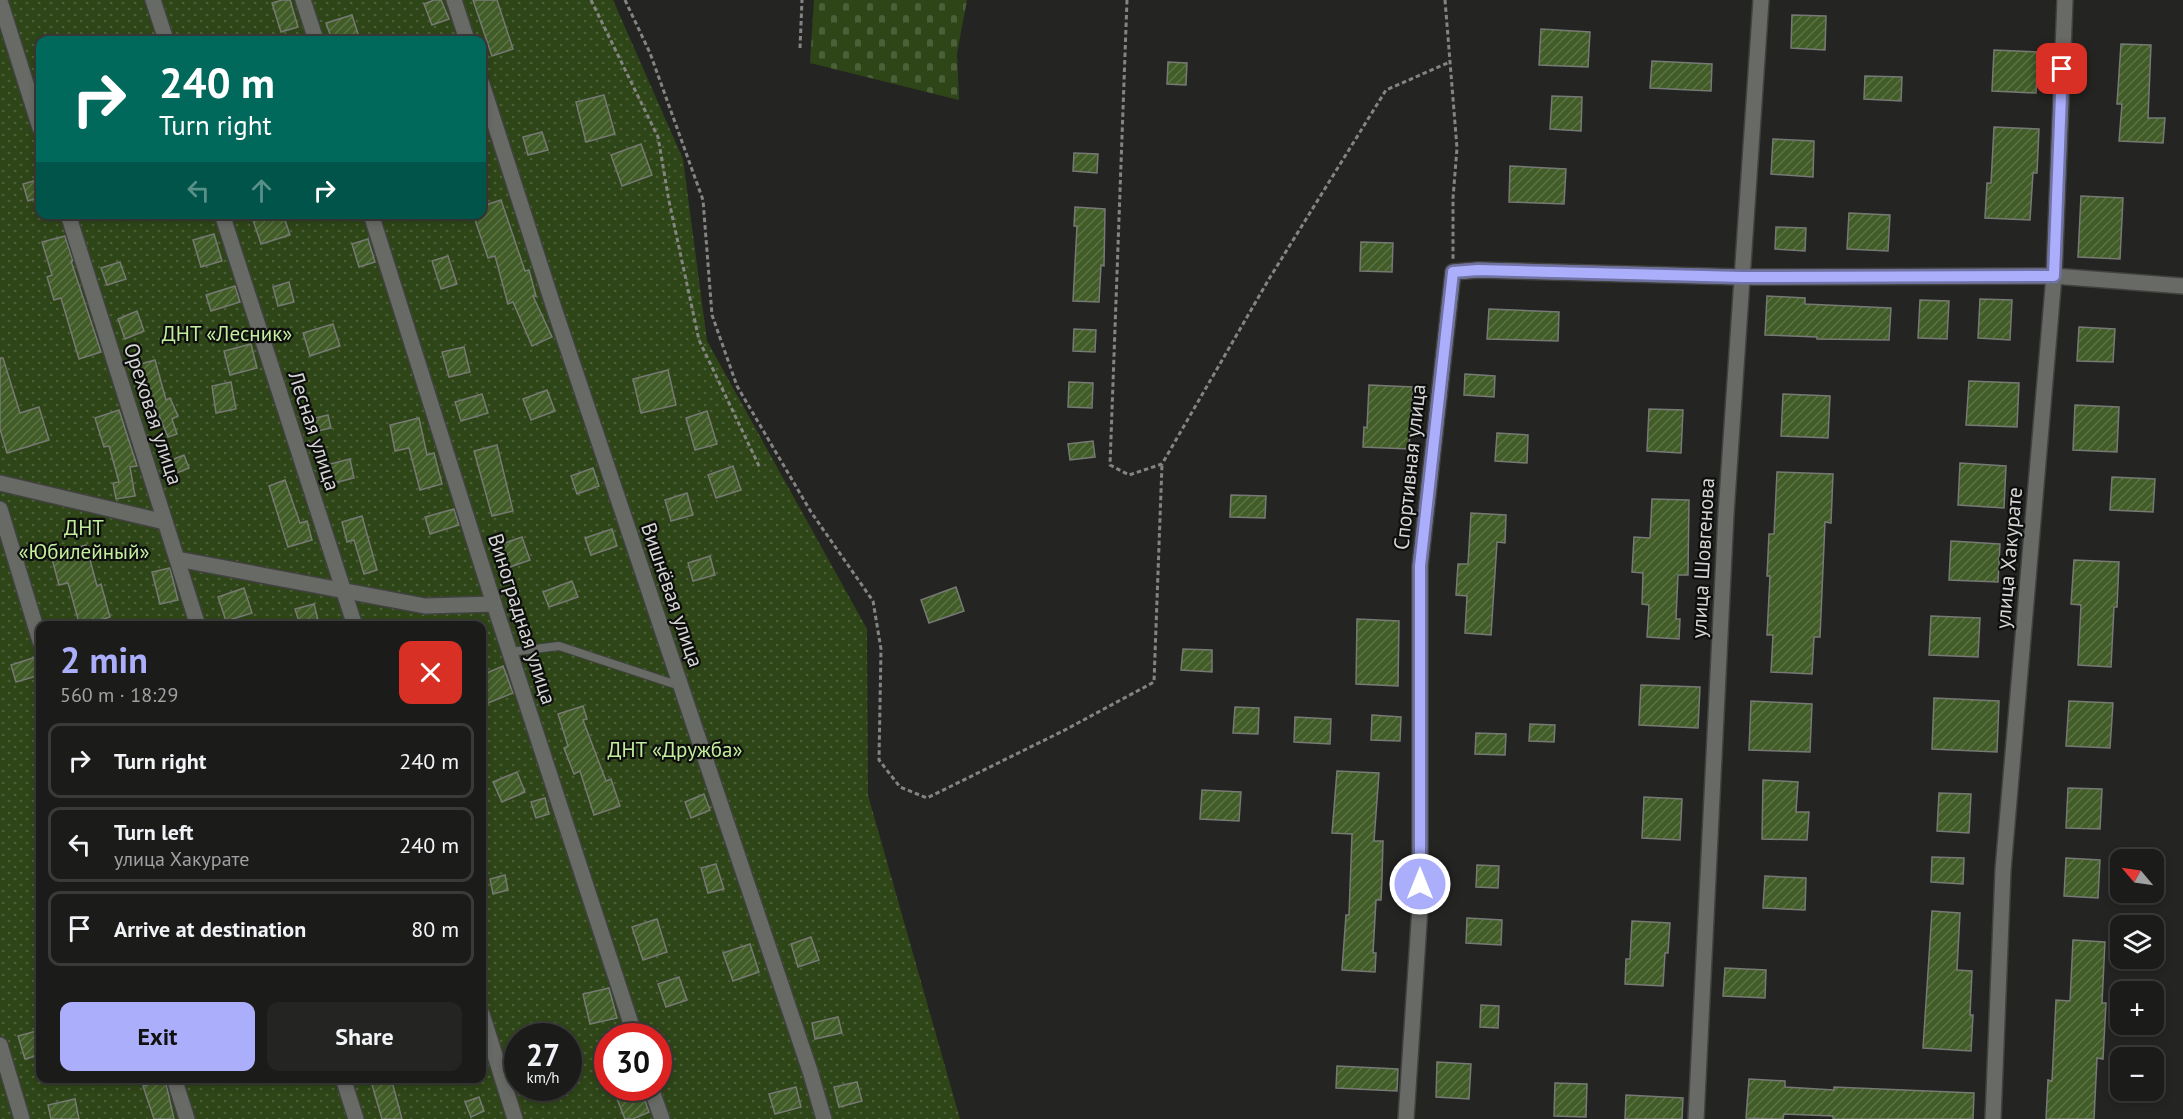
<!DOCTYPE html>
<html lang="en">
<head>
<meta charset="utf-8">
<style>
	:root { --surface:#1b1c1a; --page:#242523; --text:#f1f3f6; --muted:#a0a1a2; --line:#393a39; --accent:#abaffb }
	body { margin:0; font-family:"PT Sans",sans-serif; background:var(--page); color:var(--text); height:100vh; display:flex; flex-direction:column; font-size:22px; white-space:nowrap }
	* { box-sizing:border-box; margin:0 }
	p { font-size:20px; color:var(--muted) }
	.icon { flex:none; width:33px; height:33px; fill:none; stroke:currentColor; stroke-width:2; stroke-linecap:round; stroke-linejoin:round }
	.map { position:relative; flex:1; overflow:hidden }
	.panel { position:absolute; left:36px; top:621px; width:450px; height:462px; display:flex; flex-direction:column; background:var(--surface); border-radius:12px; box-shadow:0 3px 9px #0003,0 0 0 2px var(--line) }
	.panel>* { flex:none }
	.guide { position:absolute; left:36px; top:36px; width:450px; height:183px; border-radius:12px; box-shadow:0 3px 9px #0003,0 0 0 2px var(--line); background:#00695c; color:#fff; overflow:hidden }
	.needle { width:39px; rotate:299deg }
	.fabs { position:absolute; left:2110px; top:849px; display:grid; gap:12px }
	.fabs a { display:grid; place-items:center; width:54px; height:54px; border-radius:12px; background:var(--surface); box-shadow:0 3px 9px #0003,0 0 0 2px var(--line); font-size:30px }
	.speed { position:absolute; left:504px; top:1023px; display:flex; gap:12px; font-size:30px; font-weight:700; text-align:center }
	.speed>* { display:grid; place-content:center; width:78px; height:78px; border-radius:50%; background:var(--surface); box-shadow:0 3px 9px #0003,0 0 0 2px var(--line); line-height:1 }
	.speed small { font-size:15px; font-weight:400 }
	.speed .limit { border:9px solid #d22; background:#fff; color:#111 }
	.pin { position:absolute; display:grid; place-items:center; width:51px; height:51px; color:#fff; margin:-26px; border-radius:12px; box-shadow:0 3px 9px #0006 }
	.me { position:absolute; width:66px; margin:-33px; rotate:0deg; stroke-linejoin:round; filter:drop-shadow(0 0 4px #0008) }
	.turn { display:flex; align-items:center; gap:21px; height:126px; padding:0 24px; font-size:27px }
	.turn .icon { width:78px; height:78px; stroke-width:2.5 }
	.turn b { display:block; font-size:42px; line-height:51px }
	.lanes { display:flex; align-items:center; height:57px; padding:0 24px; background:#0003; justify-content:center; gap:30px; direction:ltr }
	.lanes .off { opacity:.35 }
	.round { display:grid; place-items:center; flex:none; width:63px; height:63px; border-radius:12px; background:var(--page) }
	.head { display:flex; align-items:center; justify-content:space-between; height:102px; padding:0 24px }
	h1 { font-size:36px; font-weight:700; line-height:45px; color:var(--accent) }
	.primary-button { display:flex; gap:12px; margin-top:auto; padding:12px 24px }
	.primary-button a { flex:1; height:69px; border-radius:12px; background:var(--accent); color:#111; font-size:24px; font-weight:700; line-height:69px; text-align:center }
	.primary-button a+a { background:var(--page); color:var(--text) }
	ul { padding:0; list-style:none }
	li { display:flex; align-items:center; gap:18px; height:75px; margin:0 12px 9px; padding:0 12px; border:3px solid var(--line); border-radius:12px }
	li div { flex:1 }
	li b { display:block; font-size:22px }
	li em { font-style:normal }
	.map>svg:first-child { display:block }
</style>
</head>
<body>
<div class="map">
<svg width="2183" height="1119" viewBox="0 0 2183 1119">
	<defs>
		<pattern id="cemetery-stones" width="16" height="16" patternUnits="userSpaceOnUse" patternTransform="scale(1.5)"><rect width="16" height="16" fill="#2e4517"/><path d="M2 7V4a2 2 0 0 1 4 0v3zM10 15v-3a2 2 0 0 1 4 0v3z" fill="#4b5f38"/></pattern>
		<pattern id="garden-dots" width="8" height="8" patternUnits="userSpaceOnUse" patternTransform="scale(1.5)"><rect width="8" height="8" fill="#2e4517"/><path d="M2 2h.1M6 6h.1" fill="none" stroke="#4b5f38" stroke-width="1.8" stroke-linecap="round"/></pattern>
		<pattern id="building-hatch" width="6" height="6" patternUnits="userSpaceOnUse" patternTransform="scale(1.5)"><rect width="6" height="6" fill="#425c28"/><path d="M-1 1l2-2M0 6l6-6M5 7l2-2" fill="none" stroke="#5c7346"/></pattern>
	</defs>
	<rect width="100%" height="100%" fill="#242522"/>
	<polygon fill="url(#cemetery-stones)" points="814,0 967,0 957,53 959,100 810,63"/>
	<path fill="url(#garden-dots)" fill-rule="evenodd" d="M 0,0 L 613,0 L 683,159 L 707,341 L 867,629 L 868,795 L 960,1119 L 0,1119 ZM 40,40 L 482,40 L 482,214 L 40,214 ZM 40,626 L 482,626 L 482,1078 L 40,1078 ZM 518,1036 L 568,1036 L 568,1088 L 518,1088 ZM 608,1036 L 658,1036 L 658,1088 L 608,1088 Z"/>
	<g fill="url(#building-hatch)" stroke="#777975" stroke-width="1.5">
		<polygon points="282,0 290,0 298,27 281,32 272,3"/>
		<polygon points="434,0 441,0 449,19 432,25 424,4"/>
		<polygon points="473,0 497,0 513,49 492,56"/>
		<polygon points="352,15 360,40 332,40 326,23"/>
		<polygon points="1792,15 1826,16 1825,50 1791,48"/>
		<polygon points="1541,29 1590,32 1588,67 1539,65"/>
		<polygon points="2121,44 2151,45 2148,118 2165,118 2163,143 2119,141 2122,104 2117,104"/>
		<polygon points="1994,50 2038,52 2036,93 1992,91"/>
		<polygon points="1652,61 1712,64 1711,91 1650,88"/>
		<polygon points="1168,62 1187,63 1186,85 1167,84"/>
		<polygon points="1865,76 1902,77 1901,101 1864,99"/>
		<polygon points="604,95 615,134 586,142 576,102"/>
		<polygon points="1552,96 1582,97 1581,131 1550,129"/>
		<polygon points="1994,127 2039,129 2037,173 2033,173 2030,220 1985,218 1987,183 1991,183"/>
		<polygon points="542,132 548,150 528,155 523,137"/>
		<polygon points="1773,139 1814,141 1813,177 1771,174"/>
		<polygon points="641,144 652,175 622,186 611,155"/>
		<polygon points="1074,153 1098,154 1097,173 1073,171"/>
		<polygon points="1510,166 1566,169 1564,204 1509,202"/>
		<polygon points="40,179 40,197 28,201 23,184"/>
		<polygon points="2081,196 2123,198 2120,259 2078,257"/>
		<polygon points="501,200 525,271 529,270 536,296 533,296 552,337 532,346 513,302 508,304 495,256 488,258 473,214 482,214 482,206"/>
		<polygon points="1075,207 1105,209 1104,266 1101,265 1099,302 1073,301 1077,226 1074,226"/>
		<polygon points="1849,213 1890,215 1888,251 1847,249"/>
		<polygon points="251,214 283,214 290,235 261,244"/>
		<polygon points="1776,227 1806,228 1805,251 1775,249"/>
		<polygon points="214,234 222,261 201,267 193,240"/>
		<polygon points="65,236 73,261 71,261 101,352 79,359 61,298 54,300 47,277 52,275 42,242"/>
		<polygon points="368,239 375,262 359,267 352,244"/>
		<polygon points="1361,242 1393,243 1392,272 1360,271"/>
		<polygon points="448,256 457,284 441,289 432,261"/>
		<polygon points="120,262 126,279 107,285 101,268"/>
		<polygon points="289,282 294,302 278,306 273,287"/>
		<polygon points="235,286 240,302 211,311 206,295"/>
		<polygon points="1767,296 1805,298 1805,304 1891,308 1889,340 1817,339 1817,337 1765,335"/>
		<polygon points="1980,299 2012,300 2010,340 1978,338"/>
		<polygon points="1920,300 1949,301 1947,339 1918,338"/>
		<polygon points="1489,309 1559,312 1558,341 1487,339"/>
		<polygon points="137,311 144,331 125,339 118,319"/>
		<polygon points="333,324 340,346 310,356 303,333"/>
		<polygon points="2079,327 2115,329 2113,362 2077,361"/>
		<polygon points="1074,329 1096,330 1095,352 1073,351"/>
		<polygon points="251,344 257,368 230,375 224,351"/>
		<polygon points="464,347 470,372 449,377 442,352"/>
		<polygon points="0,358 3,358 20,413 39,407 49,440 7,453 0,429"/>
		<polygon points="155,360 166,400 170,398 178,416 172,419 177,434 168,437 148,389 144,390 137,365"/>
		<polygon points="668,370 676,405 641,413 633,379"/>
		<polygon points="1465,374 1495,376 1494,397 1464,395"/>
		<polygon points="1969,381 2019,383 2017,427 1966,425"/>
		<polygon points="231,382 236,409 216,413 212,386"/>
		<polygon points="1069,382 1093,383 1092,408 1068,407"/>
		<polygon points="1369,385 1413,387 1409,449 1363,447 1364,427 1367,428"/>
		<polygon points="547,390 555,411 531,420 523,399"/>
		<polygon points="482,394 488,413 461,421 455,402"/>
		<polygon points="1783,394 1830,396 1828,438 1781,436"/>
		<polygon points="2075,405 2119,407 2117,452 2073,450"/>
		<polygon points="1649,409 1683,410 1681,453 1647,451"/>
		<polygon points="119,410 137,466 130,467 135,496 116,499 113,483 119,482 109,446 104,447 95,418"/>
		<polygon points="707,411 717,444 695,450 686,418"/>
		<polygon points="328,415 331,428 313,432 311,419"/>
		<polygon points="419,418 427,455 434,453 442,484 420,490 409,448 395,451 390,425"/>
		<polygon points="1497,433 1528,435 1527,463 1495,461"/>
		<polygon points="1093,441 1095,457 1070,460 1068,444"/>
		<polygon points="497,445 513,511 492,516 474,451"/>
		<polygon points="184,455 189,468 169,476 164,463"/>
		<polygon points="350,459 354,478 326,485 322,466"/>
		<polygon points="1960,463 2006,466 2004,508 1958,505"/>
		<polygon points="733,466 741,490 716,498 708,475"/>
		<polygon points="593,468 599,486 577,494 571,476"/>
		<polygon points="1777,472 1833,474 1831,523 1825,522 1820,637 1814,637 1812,674 1771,672 1773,635 1767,635 1770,576 1767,576 1769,534 1774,534"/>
		<polygon points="2112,477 2155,479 2153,512 2110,510"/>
		<polygon points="285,480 300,523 307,521 312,540 288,547 269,486"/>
		<polygon points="687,493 693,515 671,521 665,500"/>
		<polygon points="1231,495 1266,496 1265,518 1230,517"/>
		<polygon points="1652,499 1689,500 1688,575 1678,575 1676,619 1680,619 1679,639 1647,637 1649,605 1642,604 1643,573 1632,572 1634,537 1650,538"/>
		<polygon points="454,509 459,525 430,534 425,517"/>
		<polygon points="1471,513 1506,515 1505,543 1497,542 1491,635 1465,633 1467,596 1456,595 1458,564 1468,564"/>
		<polygon points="362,516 377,570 364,574 354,540 347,542 342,522"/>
		<polygon points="612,529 617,546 591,555 585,538"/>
		<polygon points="522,537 530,560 507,568 499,545"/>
		<polygon points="1951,541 2000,544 1998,582 1949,580"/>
		<polygon points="86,545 97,586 101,584 110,617 80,626 68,583 59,585 51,555"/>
		<polygon points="710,556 715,575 693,581 688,563"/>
		<polygon points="2074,560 2119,562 2117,607 2114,607 2111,667 2078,665 2081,605 2071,604"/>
		<polygon points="170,568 178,600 160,604 152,572"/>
		<polygon points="572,581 578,597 549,607 543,592"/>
		<polygon points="956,587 964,611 929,623 921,600"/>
		<polygon points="244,588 252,613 226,621 218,597"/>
		<polygon points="314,604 318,620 300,625 295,609"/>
		<polygon points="1931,616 1980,618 1978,657 1929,655"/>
		<polygon points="1357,619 1399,621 1398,686 1356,684"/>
		<polygon points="1183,649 1212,650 1212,672 1181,670"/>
		<polygon points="36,657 40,675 16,682 11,665"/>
		<polygon points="503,666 513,693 488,703 482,687 482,675"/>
		<polygon points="1641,685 1700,687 1698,728 1639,725"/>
		<polygon points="1934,698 1999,701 1997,752 1932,749"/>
		<polygon points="1751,701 1812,704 1810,752 1749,750"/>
		<polygon points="2069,701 2113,703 2110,748 2066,746"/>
		<polygon points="583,706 587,719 583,720 606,781 611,779 620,806 594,815 580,771 574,774 564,748 568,746 558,714"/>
		<polygon points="1235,707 1259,708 1258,734 1233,733"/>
		<polygon points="1372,715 1401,717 1400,741 1371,740"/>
		<polygon points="1295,717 1331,719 1330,744 1294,742"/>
		<polygon points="1530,724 1555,725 1554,742 1529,741"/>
		<polygon points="1476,733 1506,734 1505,755 1475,754"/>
		<polygon points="1337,771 1379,773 1374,841 1383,841 1382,878 1381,900 1376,900 1373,953 1376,953 1375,972 1342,970 1346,915 1349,915 1352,834 1332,833"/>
		<polygon points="517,772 525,792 502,802 493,782"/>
		<polygon points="1763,780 1798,782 1796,812 1809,812 1807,840 1762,839"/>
		<polygon points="2068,788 2102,789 2100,829 2066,828"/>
		<polygon points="1202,790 1241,792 1239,821 1200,819"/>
		<polygon points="1939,793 1971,794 1969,833 1937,831"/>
		<polygon points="704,794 710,810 691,818 685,802"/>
		<polygon points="1644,797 1682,799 1680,840 1642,838"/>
		<polygon points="545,798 549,814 536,818 531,802"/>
		<polygon points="1932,857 1964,858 1963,884 1931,882"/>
		<polygon points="2066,858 2100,860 2098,898 2064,896"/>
		<polygon points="716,864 724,889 708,893 701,868"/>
		<polygon points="1477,865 1499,866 1498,888 1476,887"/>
		<polygon points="505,875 508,890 493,894 490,879"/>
		<polygon points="1765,876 1806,878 1805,910 1763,908"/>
		<polygon points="1932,911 1960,913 1957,970 1972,971 1970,1015 1973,1015 1971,1051 1923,1048"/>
		<polygon points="1467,918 1502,920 1501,945 1466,943"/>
		<polygon points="657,919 667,952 643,960 632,927"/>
		<polygon points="1632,921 1670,923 1668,953 1665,953 1663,986 1625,984 1626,959 1630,959"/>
		<polygon points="811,937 819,960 798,967 791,944"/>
		<polygon points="2073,940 2105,942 2102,1003 2106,1003 2103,1059 2097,1058 2094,1119 2046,1119 2048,1080 2052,1081 2056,1000 2070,1001"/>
		<polygon points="750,944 759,972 733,981 723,953"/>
		<polygon points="1725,968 1766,970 1765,998 1723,996"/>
		<polygon points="679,977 687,1000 666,1007 658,984"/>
		<polygon points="609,988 617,1018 590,1024 583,994"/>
		<polygon points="1481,1005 1499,1006 1498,1028 1480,1027"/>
		<polygon points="838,1017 842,1033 815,1039 812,1023"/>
		<polygon points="40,1030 40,1055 25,1059 18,1036"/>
		<polygon points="1437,1062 1471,1064 1469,1099 1436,1097"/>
		<polygon points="1337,1066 1398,1069 1397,1091 1336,1088"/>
		<polygon points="370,1078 391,1078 402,1119 382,1119"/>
		<polygon points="165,1079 174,1119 154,1119 143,1086"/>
		<polygon points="1749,1079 1785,1081 1785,1087 1834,1090 1834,1087 1974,1093 1973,1119 1833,1119 1833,1116 1784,1114 1783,1119 1746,1118"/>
		<polygon points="857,1082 862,1101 839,1107 834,1087"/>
		<polygon points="1555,1083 1587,1084 1586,1117 1554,1116"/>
		<polygon points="796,1087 801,1107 775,1114 769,1094"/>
		<polygon points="641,1089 649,1112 633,1119 625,1119 617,1099"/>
		<polygon points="1626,1095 1683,1098 1682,1119 1625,1119"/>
		<polygon points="479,1097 484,1111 471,1117 465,1102"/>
		<polygon points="75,1099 79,1119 51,1119 48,1105"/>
	</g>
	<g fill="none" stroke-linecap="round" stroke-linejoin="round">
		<g stroke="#414240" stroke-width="10">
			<polyline id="lane" points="510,652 559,646 680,686"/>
		</g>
		<g stroke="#414240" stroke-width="18">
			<g id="street">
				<polyline points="153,0 166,40"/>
				<polyline points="303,0 316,40"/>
				<polyline points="454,0 467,40"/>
				<polyline points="0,1 40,128"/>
				<polyline points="482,84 554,308 810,1071 824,1119"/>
				<polyline points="68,214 198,626"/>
				<polyline points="222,214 355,626"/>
				<polyline points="371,214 494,604 635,1036"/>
				<polyline points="0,483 165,522"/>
				<polyline points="0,509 40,641"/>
				<polyline points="177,559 425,606 494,604"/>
				<polyline points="482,1014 515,1119"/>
				<polyline points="0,1045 22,1119"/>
				<polyline points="174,1078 187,1119"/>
				<polyline points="343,1078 356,1119"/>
				<polyline points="651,1088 662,1119"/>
				<polyline points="1406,1119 1420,907 1420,566 1453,272 1478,270 1741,277 2054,276 2183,286"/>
				<polyline points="1696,1119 1726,514 1761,0"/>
				<polyline points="1993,1119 2003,870 2054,276 2065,0"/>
			</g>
		</g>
		<g stroke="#848583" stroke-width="3" stroke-dasharray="4.5 3" stroke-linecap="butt">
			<polyline points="591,0 658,137 669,201 699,340 760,468"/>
			<polyline points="625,0 650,53 703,200 712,315 737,386 811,512 873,601 881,649 879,760 900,787 927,798 1063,731 1154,682 1162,464"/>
			<polyline points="1127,0 1110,465 1129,475 1162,464 1269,279 1386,90 1450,62"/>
			<polyline points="1445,0 1457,148 1453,198 1453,259"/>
			<polyline points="800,48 802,0"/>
		</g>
		<use href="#lane" stroke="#686a66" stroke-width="8"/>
		<use href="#street" stroke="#686a66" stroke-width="15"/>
	</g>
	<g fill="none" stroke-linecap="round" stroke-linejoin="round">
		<g stroke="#6f72a3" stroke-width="15">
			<polyline id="route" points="1420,884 1420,566 1453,272 1478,270 1741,277 2054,276 2062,69"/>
		</g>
		<use href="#route" stroke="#abaffb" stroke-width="10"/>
	</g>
	<g text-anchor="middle" stroke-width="4.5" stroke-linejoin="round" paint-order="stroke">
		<g font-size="21" fill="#c3ee9e" stroke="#0d0e0d">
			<text x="227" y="341">ДНТ «Лесник»</text>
			<text x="84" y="535">ДНТ<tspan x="84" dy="24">«Юбилейный»</tspan></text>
			<text x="675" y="757">ДНТ «Дружба»</text>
		</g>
		<g font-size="21" fill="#d5d6d4" stroke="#0d0e0d">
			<text transform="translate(153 414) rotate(72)" y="7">Ореховая улица</text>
			<text transform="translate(314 431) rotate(72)" y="7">Лесная улица</text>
			<text transform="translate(1410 467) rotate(-84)" y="7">Спортивная улица</text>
			<text transform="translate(1703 558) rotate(-87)" y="7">улица Шовгенова</text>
			<text transform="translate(2009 558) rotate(-85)" y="7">улица Хакурате</text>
			<text transform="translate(672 595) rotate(71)" y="7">Вишнёвая улица</text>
			<text transform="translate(522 619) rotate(72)" y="7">Виноградная улица</text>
		</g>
	</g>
</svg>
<div class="fabs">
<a><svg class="needle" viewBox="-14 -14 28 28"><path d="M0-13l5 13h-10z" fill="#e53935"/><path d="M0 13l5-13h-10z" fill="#a0a1a2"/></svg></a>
<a><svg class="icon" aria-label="layers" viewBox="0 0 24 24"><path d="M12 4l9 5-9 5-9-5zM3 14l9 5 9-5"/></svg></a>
<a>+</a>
<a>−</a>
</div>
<div class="speed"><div>27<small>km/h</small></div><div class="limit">30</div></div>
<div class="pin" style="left:2062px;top:69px;background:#d93025"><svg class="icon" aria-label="arrive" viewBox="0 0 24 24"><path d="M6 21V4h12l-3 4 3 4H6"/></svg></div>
<svg class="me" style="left:1420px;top:884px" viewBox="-20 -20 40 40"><circle r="17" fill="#abaffb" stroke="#fff" stroke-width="3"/><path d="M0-11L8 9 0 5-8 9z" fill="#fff"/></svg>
<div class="guide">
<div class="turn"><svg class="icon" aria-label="right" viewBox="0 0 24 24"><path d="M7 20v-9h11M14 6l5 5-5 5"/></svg><div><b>240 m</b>Turn right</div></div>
<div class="lanes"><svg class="icon off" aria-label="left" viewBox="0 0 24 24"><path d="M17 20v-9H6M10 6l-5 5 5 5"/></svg><svg class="icon off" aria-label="ahead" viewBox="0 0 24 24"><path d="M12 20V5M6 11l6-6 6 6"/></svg><svg class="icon" aria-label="right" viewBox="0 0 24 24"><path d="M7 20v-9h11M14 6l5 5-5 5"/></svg></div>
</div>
<section class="panel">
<div class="head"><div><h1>2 min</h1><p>560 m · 18:29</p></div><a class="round" style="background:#d93025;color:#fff"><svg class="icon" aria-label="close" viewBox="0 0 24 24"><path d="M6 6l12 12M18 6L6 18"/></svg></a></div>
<ul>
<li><svg class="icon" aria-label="right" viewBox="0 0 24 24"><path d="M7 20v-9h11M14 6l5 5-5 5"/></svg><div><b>Turn right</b></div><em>240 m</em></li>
<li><svg class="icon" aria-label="left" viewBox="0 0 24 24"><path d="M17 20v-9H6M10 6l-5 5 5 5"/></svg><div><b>Turn left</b><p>улица Хакурате</p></div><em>240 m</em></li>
<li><svg class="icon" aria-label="arrive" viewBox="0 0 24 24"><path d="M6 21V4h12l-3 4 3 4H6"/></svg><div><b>Arrive at destination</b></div><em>80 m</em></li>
</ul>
<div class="primary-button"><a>Exit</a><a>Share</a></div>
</section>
</div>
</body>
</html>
